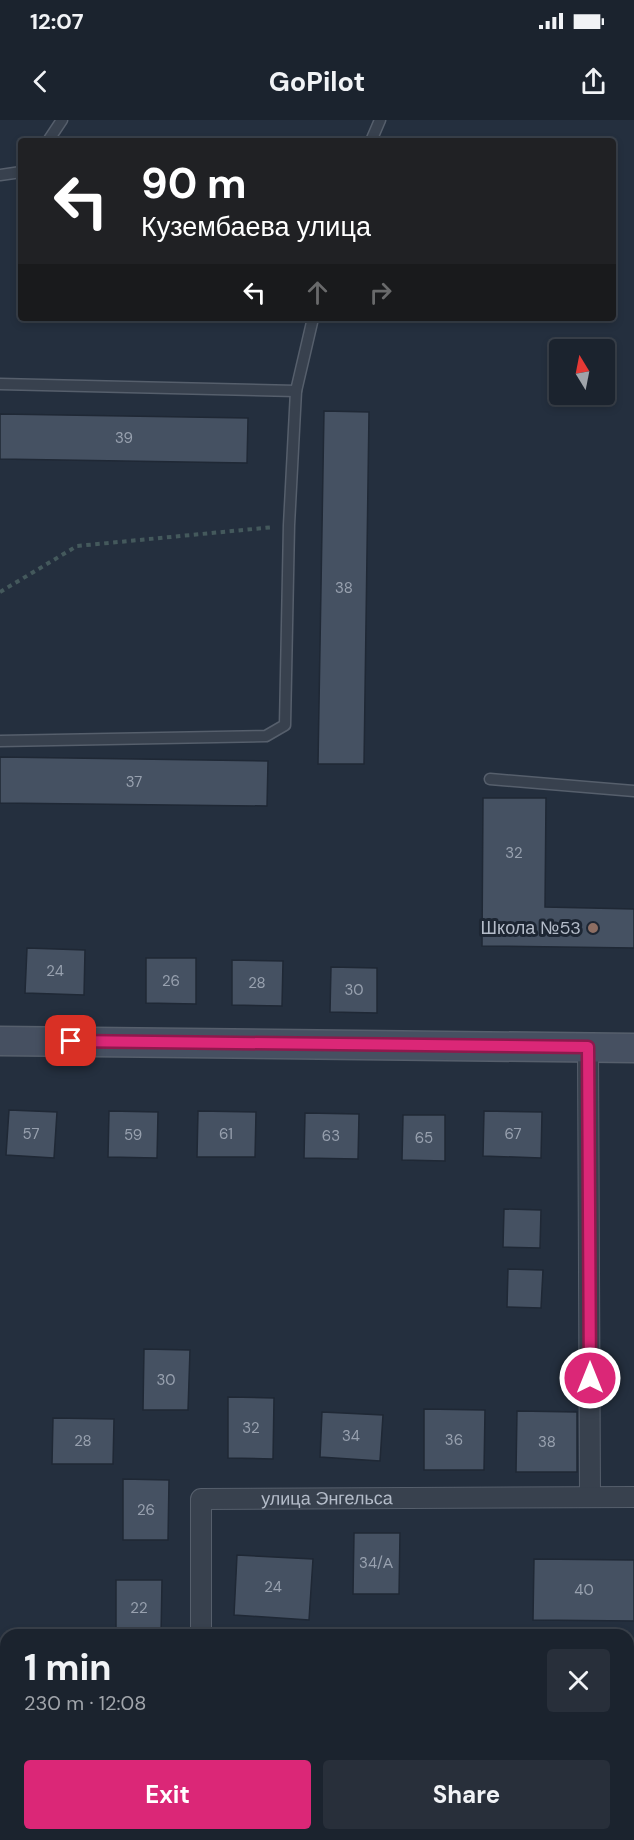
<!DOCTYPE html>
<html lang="en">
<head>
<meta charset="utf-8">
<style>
	:root { --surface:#1b232e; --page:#282f3a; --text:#f1f3f6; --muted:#a0a4aa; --line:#39404a; --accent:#db2777 }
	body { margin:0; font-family:"DM Sans",sans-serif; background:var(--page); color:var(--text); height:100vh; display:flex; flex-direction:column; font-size:22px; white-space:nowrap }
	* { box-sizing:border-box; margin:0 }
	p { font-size:20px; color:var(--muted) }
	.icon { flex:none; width:33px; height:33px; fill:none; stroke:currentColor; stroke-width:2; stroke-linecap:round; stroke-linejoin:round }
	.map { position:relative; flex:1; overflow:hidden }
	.drawer { position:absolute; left:0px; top:1509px; width:634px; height:212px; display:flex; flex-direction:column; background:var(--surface); border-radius:18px 18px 0 0; box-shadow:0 3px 9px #0003,0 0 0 2px var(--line) }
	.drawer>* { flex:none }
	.hud { position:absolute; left:18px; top:18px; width:598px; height:183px; border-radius:6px; box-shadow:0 3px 9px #0003,0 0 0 2px var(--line); background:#202124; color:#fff; overflow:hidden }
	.needle { width:39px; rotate:350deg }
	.controls { position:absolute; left:549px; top:219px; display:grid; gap:12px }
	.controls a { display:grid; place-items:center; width:66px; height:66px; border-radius:6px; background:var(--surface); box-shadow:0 3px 9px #0003,0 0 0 2px var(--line); font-size:30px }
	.pin { position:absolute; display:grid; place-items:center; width:51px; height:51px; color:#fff; margin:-26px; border-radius:12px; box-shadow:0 3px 9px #0006 }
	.me { position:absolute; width:66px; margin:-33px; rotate:0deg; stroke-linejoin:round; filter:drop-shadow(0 0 4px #0008) }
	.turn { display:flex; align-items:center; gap:21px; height:126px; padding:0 24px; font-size:27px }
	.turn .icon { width:78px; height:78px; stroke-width:2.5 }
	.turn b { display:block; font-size:42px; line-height:51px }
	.lanes { display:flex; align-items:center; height:57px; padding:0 24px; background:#0003; justify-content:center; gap:30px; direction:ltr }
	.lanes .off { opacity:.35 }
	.round { display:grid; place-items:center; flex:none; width:63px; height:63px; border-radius:6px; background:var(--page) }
	.summary { display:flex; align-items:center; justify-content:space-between; height:102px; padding:0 24px }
	h1 { font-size:36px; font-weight:700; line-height:45px }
	.primary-button { display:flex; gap:12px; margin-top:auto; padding:12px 24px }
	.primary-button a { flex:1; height:69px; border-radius:6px; background:var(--accent); color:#fff; font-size:24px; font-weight:700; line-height:69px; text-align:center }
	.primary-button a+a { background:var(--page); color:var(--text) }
	.status { display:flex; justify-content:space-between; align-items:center; height:42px; padding:0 30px; background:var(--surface); direction:ltr }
	.status svg { height:16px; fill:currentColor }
	header { display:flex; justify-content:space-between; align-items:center; height:78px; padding:0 24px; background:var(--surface); font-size:27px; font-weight:700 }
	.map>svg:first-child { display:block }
</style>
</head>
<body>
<div class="status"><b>12:07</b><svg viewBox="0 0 49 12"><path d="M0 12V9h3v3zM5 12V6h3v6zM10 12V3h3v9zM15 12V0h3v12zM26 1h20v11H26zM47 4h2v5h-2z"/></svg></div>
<header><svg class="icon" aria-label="back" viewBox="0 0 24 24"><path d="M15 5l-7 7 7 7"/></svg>GoPilot<svg class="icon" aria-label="share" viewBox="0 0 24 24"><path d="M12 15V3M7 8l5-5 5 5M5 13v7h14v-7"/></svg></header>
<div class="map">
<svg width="634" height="1720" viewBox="0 0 634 1720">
	<rect width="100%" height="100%" fill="#242f3e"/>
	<g fill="#455162" stroke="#1f2835" stroke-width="1.5">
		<polygon points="324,291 369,292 364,644 318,644"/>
		<polygon points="0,294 248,298 247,343 0,339"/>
		<polygon points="0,637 268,641 267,686 0,683"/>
		<polygon points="483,678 546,678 545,787 634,789 634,828 482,826"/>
		<polygon points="27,828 85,830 84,875 25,873"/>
		<polygon points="146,838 196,838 196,884 146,883"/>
		<polygon points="232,840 283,841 282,886 232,885"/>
		<polygon points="331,847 377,848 377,893 330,892"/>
		<polygon points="9,990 57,992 54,1038 6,1035"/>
		<polygon points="109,991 158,992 157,1038 108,1037"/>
		<polygon points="198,991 256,992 255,1037 197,1037"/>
		<polygon points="484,991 542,992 541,1038 483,1036"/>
		<polygon points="305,993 359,994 358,1039 304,1038"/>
		<polygon points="403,995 445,995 445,1041 402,1040"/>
		<polygon points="504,1089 541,1090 540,1128 503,1127"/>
		<polygon points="508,1149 543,1150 541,1188 507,1187"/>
		<polygon points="144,1229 190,1230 188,1290 143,1290"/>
		<polygon points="228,1277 274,1278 273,1339 228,1338"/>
		<polygon points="424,1289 485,1290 484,1350 424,1350"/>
		<polygon points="517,1291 577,1292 577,1352 516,1352"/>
		<polygon points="322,1292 383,1295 380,1341 320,1337"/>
		<polygon points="53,1298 114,1299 113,1344 52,1344"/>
		<polygon points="123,1359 169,1360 168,1420 123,1420"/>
		<polygon points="354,1413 400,1413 399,1474 353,1474"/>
		<polygon points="237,1435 313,1439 309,1500 234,1495"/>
		<polygon points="534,1439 634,1440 634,1501 533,1500"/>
		<polygon points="116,1460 162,1460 161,1515 116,1515"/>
		<rect x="628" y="1653" width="6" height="61"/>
		<rect x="121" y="1714" width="45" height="6"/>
	</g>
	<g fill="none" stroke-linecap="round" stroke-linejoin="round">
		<g stroke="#565f6c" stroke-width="13">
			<g id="lane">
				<polyline points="48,21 62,0"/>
				<polyline points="371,21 380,0"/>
				<polyline points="0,55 21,52"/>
				<polyline points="0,264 296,271"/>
				<polyline points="0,621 266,616 285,605 289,405 296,271 313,198"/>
				<polyline points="490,659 634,671"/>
			</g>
		</g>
		<g stroke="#565f6c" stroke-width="22">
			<g id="street">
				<polyline points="588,927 590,1376"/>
				<path id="s1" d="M 201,1515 L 201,1379 L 634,1377"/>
				<polyline points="201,1720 201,1714"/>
			</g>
		</g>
		<g stroke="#565f6c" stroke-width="31">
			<polyline id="secondary" points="0,921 634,928"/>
		</g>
		<polyline stroke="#44595c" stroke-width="4" stroke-dasharray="4.5 4.5" stroke-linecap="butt" points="0,472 77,426 274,407"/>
		<use href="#lane" stroke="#38414e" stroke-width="10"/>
		<use href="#street" stroke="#38414e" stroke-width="20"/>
		<use href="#secondary" stroke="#465061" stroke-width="28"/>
	</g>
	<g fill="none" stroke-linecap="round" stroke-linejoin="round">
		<g stroke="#8e194d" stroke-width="15">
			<polyline id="route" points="71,921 588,927 590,1258"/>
		</g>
		<use href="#route" stroke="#db2777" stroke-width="10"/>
	</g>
	<circle fill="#8d6e63" stroke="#1d2633" stroke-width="2" cx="593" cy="808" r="6"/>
	<g text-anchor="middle" stroke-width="6" stroke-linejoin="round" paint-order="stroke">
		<g font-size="15" fill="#98a1af">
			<text x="124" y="323">39</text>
			<text x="344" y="473">38</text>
			<text x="134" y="667">37</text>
			<text x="514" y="738">32</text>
			<text x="55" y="856">24</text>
			<text x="171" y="866">26</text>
			<text x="257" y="868">28</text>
			<text x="354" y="875">30</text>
			<text x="31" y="1019">57</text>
			<text x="226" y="1019">61</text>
			<text x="513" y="1019">67</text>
			<text x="133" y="1020">59</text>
			<text x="331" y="1021">63</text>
			<text x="424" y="1023">65</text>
			<text x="166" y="1265">30</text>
			<text x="251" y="1313">32</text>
			<text x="351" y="1321">34</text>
			<text x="454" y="1325">36</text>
			<text x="83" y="1326">28</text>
			<text x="547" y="1327">38</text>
			<text x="146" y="1395">26</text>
			<text x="376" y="1448">34/А</text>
			<text x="273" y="1472">24</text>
			<text x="584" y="1475">40</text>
			<text x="139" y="1493">22</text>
		</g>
		<g font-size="18" fill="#b4bcc9" stroke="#1d2633" text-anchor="end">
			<text x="581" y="814">Школа №53</text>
		</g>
		<g font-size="18" fill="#b4bcc9" stroke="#1d2633">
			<text dy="6" stroke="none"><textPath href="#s1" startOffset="262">улица Энгельса</textPath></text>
		</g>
	</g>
</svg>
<div class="controls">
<a><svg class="needle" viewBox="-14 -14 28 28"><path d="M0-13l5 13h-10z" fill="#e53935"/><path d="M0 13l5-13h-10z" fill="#a0a4aa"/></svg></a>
</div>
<div class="pin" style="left:71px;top:921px;background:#d93025"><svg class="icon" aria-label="arrive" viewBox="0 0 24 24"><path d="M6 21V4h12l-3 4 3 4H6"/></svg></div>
<svg class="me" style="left:590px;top:1258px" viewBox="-20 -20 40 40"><circle r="17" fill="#db2777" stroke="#fff" stroke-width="3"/><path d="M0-11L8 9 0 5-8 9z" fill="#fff"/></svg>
<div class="hud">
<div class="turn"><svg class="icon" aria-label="left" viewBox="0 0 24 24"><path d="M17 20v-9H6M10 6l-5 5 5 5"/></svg><div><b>90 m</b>Кузембаева улица</div></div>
<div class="lanes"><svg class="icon" aria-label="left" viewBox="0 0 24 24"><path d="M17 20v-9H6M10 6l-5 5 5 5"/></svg><svg class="icon off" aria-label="ahead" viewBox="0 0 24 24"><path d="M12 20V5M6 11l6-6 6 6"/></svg><svg class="icon off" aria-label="right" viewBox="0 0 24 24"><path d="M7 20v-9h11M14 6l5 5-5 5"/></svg></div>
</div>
<section class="drawer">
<div class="summary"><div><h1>1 min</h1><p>230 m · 12:08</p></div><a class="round"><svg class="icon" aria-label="close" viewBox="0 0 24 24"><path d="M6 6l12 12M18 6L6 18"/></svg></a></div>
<div class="primary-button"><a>Exit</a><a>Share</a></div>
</section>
</div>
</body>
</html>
